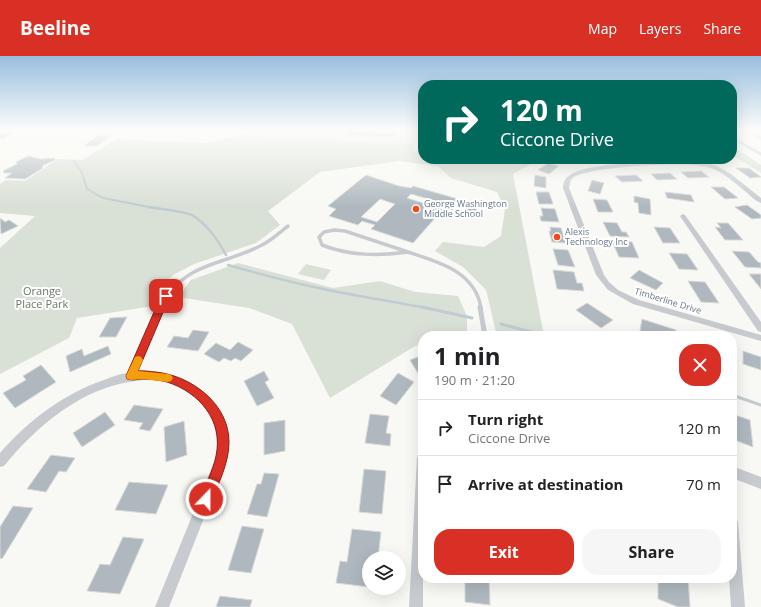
<!DOCTYPE html>
<html lang="en">
<head>
<meta charset="utf-8">
<style>
	:root { --surface:#fff; --page:#f6f6f6; --text:#202124; --muted:#757577; --line:#e0e0e0; --accent:#d93025 }
	body { margin:0; font-family:"Open Sans",sans-serif; background:var(--page); color:var(--text); height:100vh; display:flex; flex-direction:column; font-size:15px; white-space:nowrap }
	* { box-sizing:border-box; margin:0 }
	p { font-size:13px; color:var(--muted) }
	.icon { flex:none; width:22px; height:22px; fill:none; stroke:currentColor; stroke-width:2; stroke-linecap:round; stroke-linejoin:round }
	.map { position:relative; flex:1; overflow:hidden }
	.panel { position:absolute; left:418px; top:275px; width:319px; height:252px; display:flex; flex-direction:column; background:var(--surface); border-radius:16px; box-shadow:0 4px 16px #0002 }
	.panel>* { flex:none }
	.banner { position:absolute; left:418px; top:24px; width:319px; height:84px; border-radius:16px; box-shadow:0 4px 16px #0002; background:#00695c; color:#fff; overflow:hidden }
	.tools { position:absolute; left:362px; top:495px; display:grid; gap:8px }
	.tools a { display:grid; place-items:center; width:44px; height:44px; border-radius:50%; background:var(--surface); box-shadow:0 4px 16px #0002; font-size:20px }
	.pin { position:absolute; display:grid; place-items:center; width:34px; height:34px; color:#fff; margin:-17px; border-radius:8px; box-shadow:0 2px 6px #0006 }
	.me { position:absolute; width:44px; margin:-22px; rotate:22deg; stroke-linejoin:round; filter:drop-shadow(0 0 3px #0008) }
	.turn { display:flex; align-items:center; gap:14px; height:84px; padding:0 16px; font-size:18px }
	.turn .icon { width:52px; height:52px; stroke-width:2.5 }
	.turn b { display:block; font-size:28px; line-height:34px }
	.round { display:grid; place-items:center; flex:none; width:42px; height:42px; border-radius:16px; background:var(--page) }
	.summary { display:flex; align-items:center; justify-content:space-between; height:68px; padding:0 16px }
	h1 { font-size:24px; font-weight:700; line-height:30px }
	.button { display:flex; gap:8px; margin-top:auto; padding:8px 16px }
	.button a { flex:1; height:46px; border-radius:16px; background:var(--accent); color:#fff; font-size:16px; font-weight:700; line-height:46px; text-align:center }
	.button a+a { background:var(--page); color:var(--text) }
	ul { padding:0; list-style:none }
	li { display:flex; align-items:center; gap:12px; height:56px; padding:0 16px; border-top:1px solid var(--line) }
	li div { flex:1 }
	li b { display:block; font-size:15px }
	li em { font-style:normal }
	header { display:flex; align-items:center; gap:24px; box-sizing:border-box; height:56px; padding:0 20px; background:var(--accent); color:#fff }
	header strong { font-size:19px }
	nav { display:flex; gap:22px; margin-inline-start:auto; font-size:14px }
	.map>svg:first-child { display:block }
</style>
</head>
<body>
<header>
<strong>Beeline</strong>
<nav><a>Map</a><a>Layers</a><a>Share</a></nav>
</header>
<div class="map">
<svg width="761" height="551" viewBox="0 0 761 551">
	<rect width="100%" height="100%" fill="#f8f8f4"/>
	<polygon fill="#e8eae8" points="244,74 414,74 413,88 344,85 240,79"/>
	<g fill="#d9e0d5">
		<polygon points="240,79 344,85 413,88 414,95 423,96 423,103 540,103 513,118 544,280 523,279 522,280 497,280 486,234 463,211 435,195 443,186 484,191 501,180 505,153 497,136 451,122 438,110 399,105 320,116 268,155 280,169 256,187 194,208 175,218 160,229 153,250 77,262 69,282 0,318 0,192 35,160 0,157 0,128 6,124 25,125 58,103 82,104 117,83 208,87"/>
		<polygon points="732,90 761,109 761,117 732,99"/>
		<polygon points="238,207 333,232 380,225 415,236 458,240 467,260 467,280 423,280 423,289 415,290 330,342 292,268 249,252 178,241 191,224"/>
		<polygon points="306,208 331,214 324,224 298,218"/>
	</g>
	<g fill="none" stroke-linecap="round" stroke-linejoin="round">
		<polyline stroke="#c0ccd1" stroke-width="2" points="74,105 82,117 87,133 103,142 154,152"/>
		<g stroke="#c0ccd1" stroke-width="2.5">
			<path d="M 149,151 C 159,153 183,155 192,159 C 207,168 218,184 226,199"/>
			<path d="M 228,209 C 263,219 297,228 333,235 C 364,241 395,246 426,252"/>
		</g>
		<g stroke="#c0ccd1" stroke-width="3">
			<polyline points="422,251 472,262"/>
			<polyline points="501,268 546,280"/>
			<polyline points="732,339 761,349"/>
		</g>
	</g>
	<g fill="#aeb8be" stroke="#d9d9d7" fill-rule="evenodd">
		<polygon points="0,74 18,74 4,82 0,82"/>
		<polygon points="335,74 396,74 394,81 347,79 349,74"/>
		<polygon points="99,78 112,79 97,90 84,90"/>
		<polygon points="29,100 41,103 55,102 55,104 44,109 42,111 43,112 25,123 5,122 12,117 4,117 3,115 17,108 16,106 24,102"/>
		<polygon points="714,103 732,103 726,107"/>
		<polygon points="548,107 559,110 549,118 538,114"/>
		<polygon points="736,112 749,112 761,121 750,122"/>
		<polygon points="701,115 709,121 688,122 681,116"/>
		<polygon points="670,117 677,123 657,124 651,118"/>
		<path d="M 366,119 L 399,130 L 411,132 L 413,130 L 458,143 L 454,148 L 456,148 L 452,154 L 443,153 L 413,187 L 371,173 L 375,169 L 362,165 L 358,169 L 329,160 L 336,153 L 328,150 ZM 411,138 L 443,147 L 439,152 L 407,142 ZM 380,143 L 395,148 L 377,166 L 361,161 Z"/>
		<polygon points="535,119 546,121 546,132 534,130"/>
		<polygon points="636,119 643,125 622,126 615,120"/>
		<polygon points="592,124 604,127 600,138 588,135"/>
		<polygon points="711,131 724,131 738,142 725,143"/>
		<polygon points="536,136 549,136 553,148 539,148"/>
		<polygon points="665,136 691,139 694,146 667,142"/>
		<polygon points="634,140 650,143 651,159 639,157 638,147 634,146"/>
		<polygon points="593,143 607,144 613,156 598,156"/>
		<polygon points="471,146 480,149 473,158 465,155"/>
		<polygon points="747,149 761,159 761,162 752,163 735,151"/>
		<polygon points="541,152 555,153 559,166 541,165 540,160 543,160"/>
		<polygon points="0,162 5,166 9,164 18,170 1,178"/>
		<polygon points="603,166 617,167 622,176 626,176 629,181 610,180"/>
		<polygon points="717,167 728,167 743,184 725,184 715,171 721,172"/>
		<polygon points="550,171 561,172 566,187 552,186 549,175 551,175"/>
		<polygon points="654,171 670,172 680,187 663,187"/>
		<polygon points="612,185 632,186 639,202 619,201"/>
		<polygon points="553,193 568,194 575,211 558,209"/>
		<polygon points="732,195 749,196 758,206 761,207 761,212 745,211"/>
		<polygon points="669,197 687,198 698,214 679,213"/>
		<polygon points="553,214 574,216 577,227 582,227 584,235 557,233"/>
		<polygon points="639,214 663,227 656,234 630,222"/>
		<polygon points="749,218 761,218 761,233"/>
		<polygon points="688,225 705,226 719,247 701,246"/>
		<polygon points="587,247 613,264 601,272 576,254"/>
		<polygon points="127,261 116,281 99,281 110,262"/>
		<polygon points="642,263 676,274 675,280 653,280 640,275"/>
		<polygon points="193,274 209,276 198,295 167,291 174,280 188,282"/>
		<polygon points="238,286 253,294 241,305 235,302 231,305 224,302 219,306 204,298 216,287 230,294"/>
		<polygon points="108,290 111,298 70,316 66,300 82,293 84,300"/>
		<polygon points="743,295 761,301 761,314 743,308"/>
		<polygon points="423,299 423,318 419,319 410,304"/>
		<polygon points="41,309 56,326 15,352 3,337 26,324 23,320"/>
		<polygon points="264,315 269,324 265,326 274,342 257,350 244,325"/>
		<polygon points="398,317 414,326 396,349 380,340"/>
		<polygon points="134,349 163,353 150,375 139,373 143,367 124,364"/>
		<polygon points="105,356 115,369 82,391 73,377"/>
		<polygon points="370,358 389,360 386,377 391,378 390,390 365,387"/>
		<polygon points="732,358 750,364 753,391 732,383"/>
		<polygon points="285,364 285,395 264,399 264,367"/>
		<polygon points="184,365 187,399 166,406 164,371"/>
		<polygon points="51,399 75,402 66,416 59,415 46,436 27,433"/>
		<polygon points="364,413 386,415 382,458 359,456"/>
		<polygon points="264,417 279,418 267,461 247,458 257,428 261,428"/>
		<polygon points="129,426 168,429 156,458 115,454"/>
		<polygon points="13,450 33,452 2,503 0,502 0,471"/>
		<polygon points="242,470 264,473 251,517 228,514"/>
		<polygon points="352,473 381,476 378,502 369,502 369,531 336,527 340,505 347,506"/>
		<polygon points="123,481 144,483 120,538 87,535 100,508 110,509"/>
		<polygon points="465,522 489,522 490,549 465,546"/>
		<polygon points="658,522 688,522 690,551 678,551 658,543"/>
		<polygon points="220,540 252,544 250,551 216,551"/>
	</g>
	<g fill="none" stroke-linecap="round" stroke-linejoin="round">
		<g stroke="#c7cbcf" stroke-width="3">
			<polyline points="747,74 761,82"/>
			<polyline points="732,82 761,98"/>
		</g>
		<g stroke="#c7cbcf" stroke-width="3.5">
			<path d="M 334,174 L 345,175 L 408,196 C 378,200 350,200 322,189 L 319,181 L 324,176 Z"/>
			<path d="M 408,196 C 438,206 475,215 481,252"/>
			<path d="M 166,240 C 192,206 225,208 260,190 C 271,185 279,177 288,170"/>
		</g>
		<polyline stroke="#c7cbcf" stroke-width="5" points="480,251 485,280"/>
		<g fill="#c7cbcf" fill-rule="evenodd">
			<path d="M 682,105 L 708,107 L 717,110 L 731,118 L 761,142 L 761,147 C 755,145 751,140 746,136 C 735,127 722,115 708,111 C 687,105 596,110 576,120 C 571,122 570,126 569,132 L 604,219 L 609,226 L 618,234 L 639,244 L 761,279 L 761,285 L 633,248 L 608,234 L 596,219 L 563,132 C 563,127 565,122 570,119 C 587,106 659,106 682,105 Z"/>
			<polygon points="683,158 685,159 761,266 761,276 758,275 680,160"/>
			<path d="M 166,237 L 170,240 L 138,316 C 173,312 212,332 225,367 C 229,378 229,390 228,401 L 169,551 L 155,551 L 216,401 C 219,375 213,353 190,338 C 185,335 180,330 175,328 C 163,323 148,323 136,325 C 82,331 37,370 4,410 L 0,411 L 0,397 C 28,365 63,338 104,324 C 112,321 119,318 127,317 L 162,240 Z"/>
			<polygon points="423,397 423,551 409,551 417,402 419,398"/>
			<polygon points="732,410 761,421 761,433 732,422"/>
			<polygon points="732,460 736,462 738,466 745,551 731,551 729,522 732,522"/>
		</g>
	</g>
	<linearGradient id="sky" x2="0" y2="1"><stop stop-color="#98bedf"/><stop offset="0.49" stop-color="#fcfcfa"/><stop offset="1" stop-color="#fcfcfa" stop-opacity="0"/></linearGradient>
	<rect width="761" height="151" fill="url(#sky)"/>
	<path fill="#d93025" stroke="#8d1f18" d="M 166,237 L 170,240 L 138,315 C 144,314 150,316 156,316 C 192,320 229,348 229,386 C 229,407 218,429 210,448 L 206,449 L 201,448 L 200,443 C 205,429 213,415 216,400 C 224,365 199,336 167,326 C 160,324 150,323 142,323 C 137,323 133,325 127,323 L 126,320 L 161,240 Z"/>
	<polygon fill="#f59e0b" points="138,300 141,301 143,304 138,315 168,318 171,319 173,322 171,325 168,326 142,323 131,324 127,323 126,320 135,301"/>
	<g fill="#f54a17" stroke="#fff" stroke-width="1.5">
		<circle cx="416" cy="153" r="4"/>
		<circle cx="557" cy="181" r="4"/>
	</g>
	<g text-anchor="middle" stroke-width="4" stroke-linejoin="round" paint-order="stroke">
		<g font-size="9" fill="#637889" stroke="#fff" text-anchor="start">
			<text x="424" y="151">George Washington<tspan x="424" dy="10">Middle School</tspan></text>
			<text x="565" y="179">Alexis<tspan x="565" dy="10">Technology Inc</tspan></text>
		</g>
		<g font-size="9" fill="#637889" stroke="#fff">
			<text transform="translate(668 245) rotate(17)" y="3">Timberline Drive</text>
		</g>
		<g font-size="11" fill="#657a5f" stroke="#fff">
			<text x="42" y="239">Orange<tspan x="42" dy="13">Place Park</tspan></text>
		</g>
	</g>
</svg>
<div class="tools">
<a><svg class="icon" aria-label="layers" viewBox="0 0 24 24"><path d="M12 4l9 5-9 5-9-5zM3 14l9 5 9-5"/></svg></a>
</div>
<div class="pin" style="left:166px;top:240px;background:#d93025"><svg class="icon" aria-label="arrive" viewBox="0 0 24 24"><path d="M6 21V4h12l-3 4 3 4H6"/></svg></div>
<svg class="me" style="left:206px;top:443px" viewBox="-20 -20 40 40"><circle r="17" fill="#d93025" stroke="#fff" stroke-width="3"/><path d="M0-11L8 9 0 5-8 9z" fill="#fff"/></svg>
<div class="banner">
<div class="turn"><svg class="icon" aria-label="right" viewBox="0 0 24 24"><path d="M7 20v-9h11M14 6l5 5-5 5"/></svg><div><b>120 m</b>Ciccone Drive</div></div>
</div>
<section class="panel">
<div class="summary"><div><h1>1 min</h1><p>190 m · 21:20</p></div><a class="round" style="background:#d93025;color:#fff"><svg class="icon" aria-label="close" viewBox="0 0 24 24"><path d="M6 6l12 12M18 6L6 18"/></svg></a></div>
<ul>
<li><svg class="icon" aria-label="right" viewBox="0 0 24 24"><path d="M7 20v-9h11M14 6l5 5-5 5"/></svg><div><b>Turn right</b><p>Ciccone Drive</p></div><em>120 m</em></li>
<li><svg class="icon" aria-label="arrive" viewBox="0 0 24 24"><path d="M6 21V4h12l-3 4 3 4H6"/></svg><div><b>Arrive at destination</b></div><em>70 m</em></li>
</ul>
<div class="button"><a>Exit</a><a>Share</a></div>
</section>
</div>
</body>
</html>
